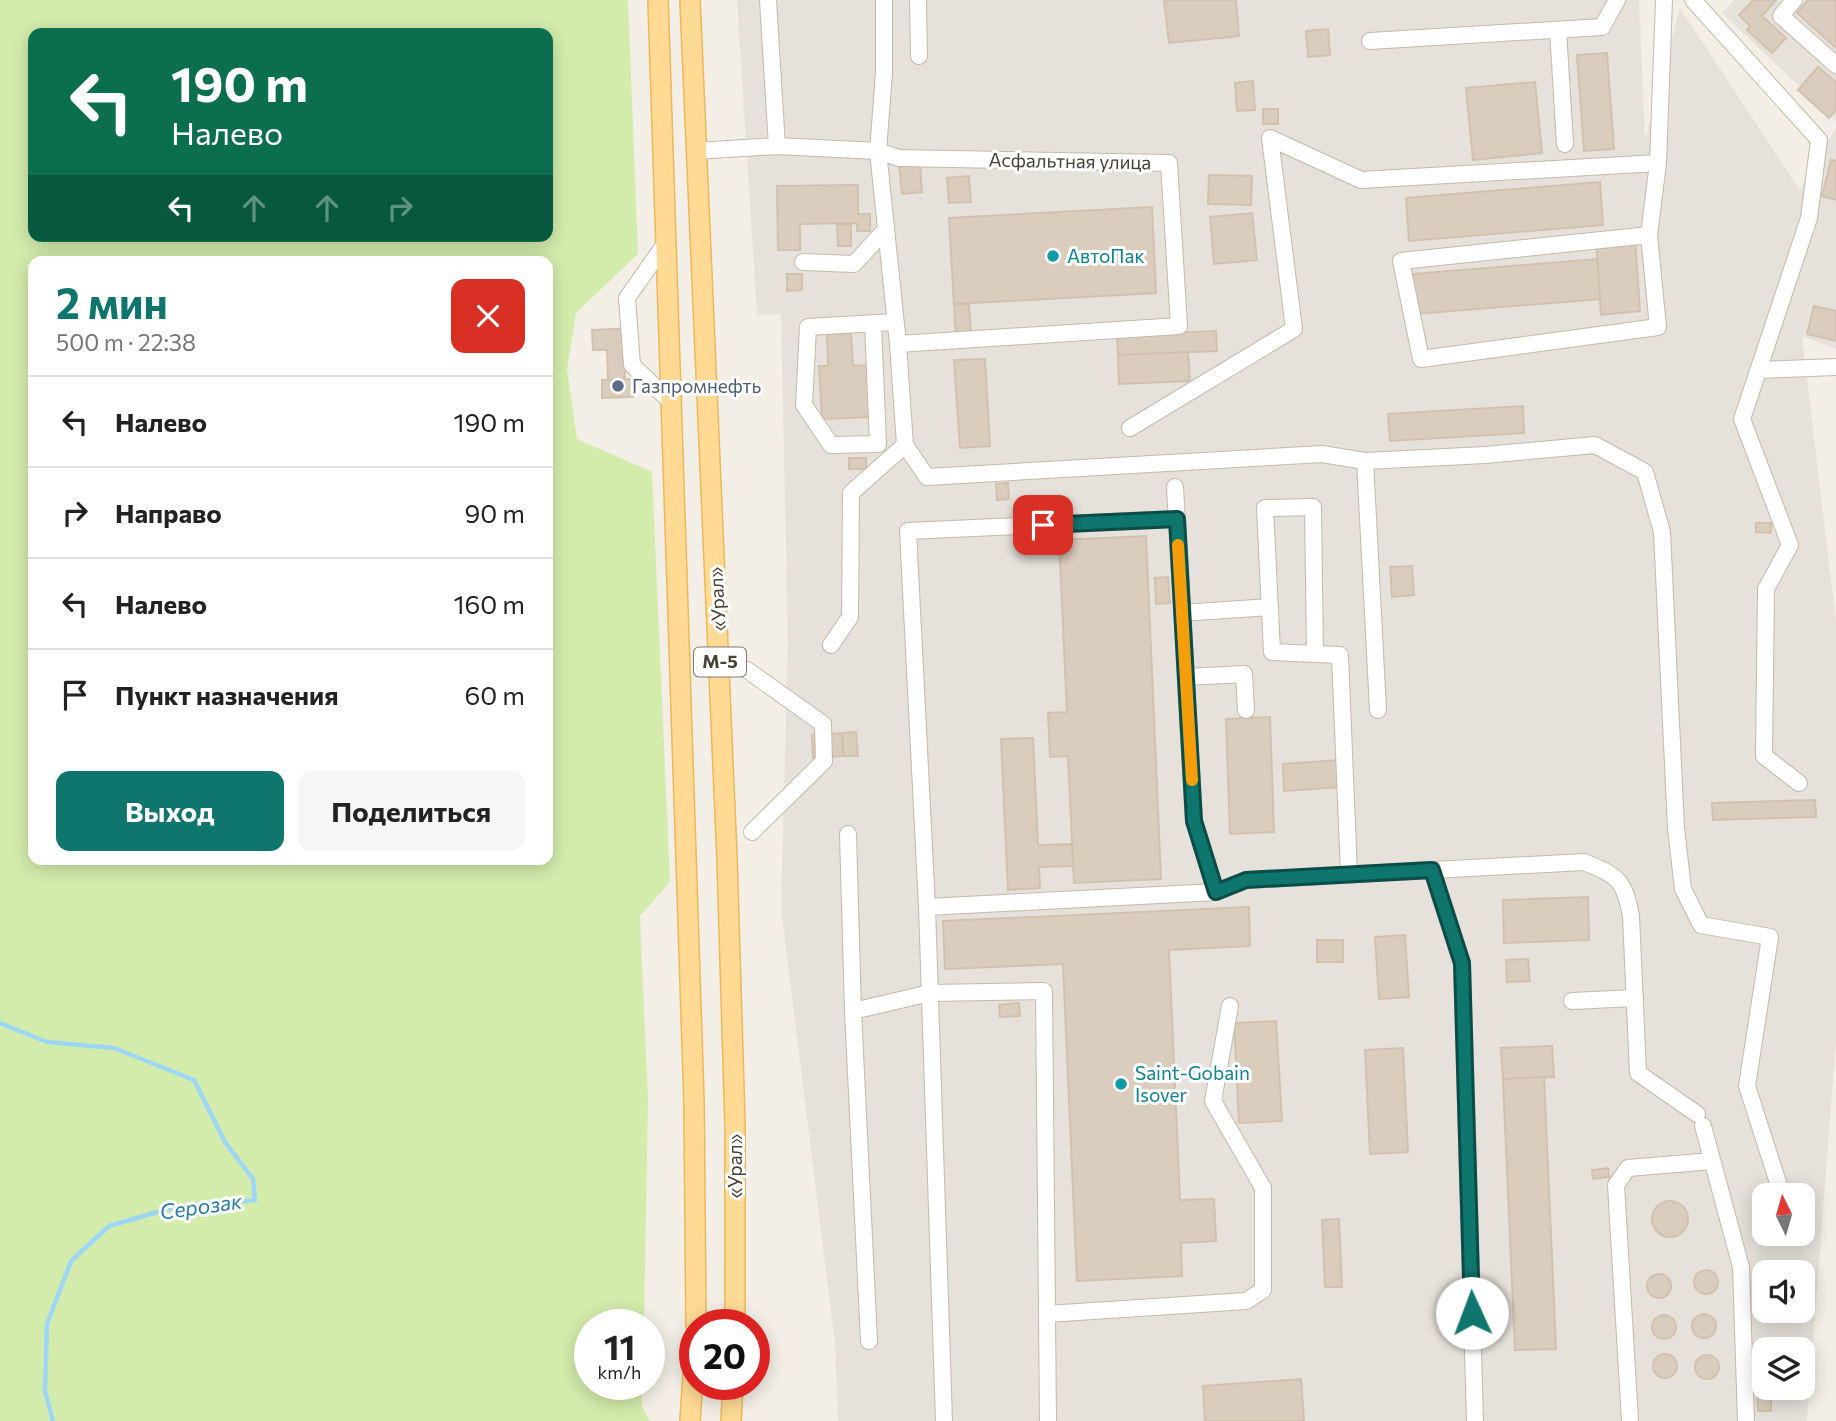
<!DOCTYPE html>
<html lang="ru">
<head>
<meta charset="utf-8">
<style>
	:root { --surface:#fff; --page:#f6f6f6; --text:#222; --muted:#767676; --line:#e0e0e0; --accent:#0f766e }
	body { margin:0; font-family:Commissioner,sans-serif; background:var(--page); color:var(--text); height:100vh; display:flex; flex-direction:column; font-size:26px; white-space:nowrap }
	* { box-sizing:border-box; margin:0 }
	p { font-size:23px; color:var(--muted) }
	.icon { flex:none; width:38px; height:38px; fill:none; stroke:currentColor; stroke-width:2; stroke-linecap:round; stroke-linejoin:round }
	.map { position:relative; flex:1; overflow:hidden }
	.drawer { position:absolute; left:28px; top:256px; width:525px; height:609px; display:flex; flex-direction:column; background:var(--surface); border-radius:14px; box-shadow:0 4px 18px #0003 }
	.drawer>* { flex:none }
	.banner { position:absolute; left:28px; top:28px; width:525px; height:214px; border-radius:14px; box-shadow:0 4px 18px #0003; background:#0b6e4f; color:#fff; overflow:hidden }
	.needle { width:46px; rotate:355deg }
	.controls { position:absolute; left:1752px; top:1183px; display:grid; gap:14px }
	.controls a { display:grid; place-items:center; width:63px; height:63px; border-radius:14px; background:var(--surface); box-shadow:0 4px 18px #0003; font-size:35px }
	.speed { position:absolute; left:574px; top:1309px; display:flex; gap:14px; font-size:35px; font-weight:700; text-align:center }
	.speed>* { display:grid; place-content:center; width:91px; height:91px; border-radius:50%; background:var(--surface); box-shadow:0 4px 18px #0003; line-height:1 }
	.speed small { font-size:18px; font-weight:400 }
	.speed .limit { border:10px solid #d22; background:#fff; color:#111 }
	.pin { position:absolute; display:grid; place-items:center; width:60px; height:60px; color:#fff; margin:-30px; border-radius:14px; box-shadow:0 4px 10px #0006 }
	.me { position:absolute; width:77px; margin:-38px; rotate:358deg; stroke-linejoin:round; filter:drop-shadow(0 0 5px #0008) }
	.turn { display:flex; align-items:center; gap:24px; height:147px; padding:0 28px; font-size:32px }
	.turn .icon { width:91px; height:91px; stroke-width:2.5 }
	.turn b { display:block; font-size:49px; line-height:60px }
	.lanes { display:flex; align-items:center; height:66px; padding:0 28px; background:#0003; justify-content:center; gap:35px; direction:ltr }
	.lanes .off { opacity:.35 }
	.round { display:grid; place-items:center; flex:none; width:74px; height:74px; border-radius:14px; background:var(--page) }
	.summary { display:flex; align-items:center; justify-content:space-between; height:119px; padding:0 28px }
	h1 { font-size:42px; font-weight:700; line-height:52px; color:var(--accent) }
	.button { display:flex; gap:14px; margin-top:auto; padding:14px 28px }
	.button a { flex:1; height:80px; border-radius:14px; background:var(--accent); color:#fff; font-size:28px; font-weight:700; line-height:80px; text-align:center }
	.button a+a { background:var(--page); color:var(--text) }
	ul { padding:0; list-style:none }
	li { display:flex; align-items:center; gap:21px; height:91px; padding:0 28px; border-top:2px solid var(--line) }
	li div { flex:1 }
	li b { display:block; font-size:26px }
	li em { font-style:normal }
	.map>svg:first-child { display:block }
</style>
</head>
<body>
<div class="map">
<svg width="1836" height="1421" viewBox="0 0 1836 1421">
	<rect width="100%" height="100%" fill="#f4efe6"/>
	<g fill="#e7e1db" fill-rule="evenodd">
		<path d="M 737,0 L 1639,0 L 1645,140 L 1680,8 L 1800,190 L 1836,127 L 1836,349 L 1802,336 L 1836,623 L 1836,1040 L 1807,1421 L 838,1421 L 835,1345 L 781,908 L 788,644 L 781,314 L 757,315 ZM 1764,1195 L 1802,1195 L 1802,1234 L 1764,1234 ZM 1764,1272 L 1802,1272 L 1802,1311 L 1764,1311 ZM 1764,1349 L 1802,1349 L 1802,1388 L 1764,1388 Z"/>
		<polygon points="1734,0 1836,0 1836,121 1722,13"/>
	</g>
	<path fill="#d3ecac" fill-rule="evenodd" d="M 0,0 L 628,0 L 638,254 L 576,313 L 567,369 L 577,439 L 652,472 L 670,882 L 640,916 L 648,1100 L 644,1325 L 590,1325 L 590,1384 L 642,1384 L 642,1407 L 650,1421 L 0,1421 ZM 33,33 L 548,33 L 548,236 L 33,236 ZM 33,261 L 548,261 L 548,859 L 33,859 Z"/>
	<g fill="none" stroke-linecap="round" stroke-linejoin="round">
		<polyline stroke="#9ed7f6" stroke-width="4.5" points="0,1023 47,1042 114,1048 194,1080 225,1142 253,1179 255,1200 168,1209 109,1226 71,1261 47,1324 45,1391 53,1421"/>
	</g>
	<g fill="#dacdbe" stroke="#d2c2ad" stroke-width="2">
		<polygon points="1164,0 1236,0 1239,36 1169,43"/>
		<polygon points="1753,0 1776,0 1762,16 1786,38 1772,53 1747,30 1750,26 1739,15"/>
		<polygon points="1808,0 1836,0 1836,48 1797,13"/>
		<polygon points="1328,29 1330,55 1308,57 1306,31"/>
		<polygon points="1607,53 1614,149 1584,151 1577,55"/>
		<polygon points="1818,67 1836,82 1836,110 1829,118 1798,90"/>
		<polygon points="1253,81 1255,110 1237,111 1235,83"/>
		<polygon points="1535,82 1542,153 1473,160 1466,88"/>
		<rect x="1263" y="109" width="15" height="15"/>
		<polygon points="1831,160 1836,161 1836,200 1822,196"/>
		<polygon points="920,164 922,192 902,194 899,166"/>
		<polygon points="1209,175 1252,176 1251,205 1208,204"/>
		<polygon points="969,176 971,202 949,203 947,178"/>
		<polygon points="1600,182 1603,225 1409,241 1406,198"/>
		<polygon points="858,185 858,214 870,214 870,231 857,231 857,223 800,224 800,250 778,250 777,186"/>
		<polygon points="1152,207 1156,293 954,304 949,218"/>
		<polygon points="1252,213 1257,260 1214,264 1210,217"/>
		<polygon points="837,225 851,225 851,246 838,246"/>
		<polygon points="1635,238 1640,311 1601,315 1596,242"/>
		<polygon points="1597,259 1600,299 1416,314 1413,274"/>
		<polygon points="787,274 802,274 802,290 787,291"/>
		<polygon points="969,304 971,336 956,337 954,305"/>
		<polygon points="1814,306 1836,311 1836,341 1807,334"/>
		<polygon points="635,328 624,349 625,379 608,380 607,350 593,350 592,330"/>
		<polygon points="1216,331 1217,351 1118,355 1117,335"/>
		<polygon points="851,333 853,366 867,365 870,417 822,419 819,366 828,366 827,334"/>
		<polygon points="1188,352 1190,381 1119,384 1118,355"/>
		<polygon points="985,359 990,446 960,448 954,360"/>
		<polygon points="632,379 633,397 602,398 602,380"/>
		<polygon points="1523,406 1524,433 1390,441 1388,414"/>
		<rect x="849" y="458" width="17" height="11"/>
		<polygon points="1008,483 1009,499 997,500 996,484"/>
		<polygon points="1756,523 1771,523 1771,533 1756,532"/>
		<polygon points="1146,536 1161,879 1074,883 1068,756 1050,757 1048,713 1067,712 1059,540"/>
		<polygon points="1412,566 1414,595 1392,597 1390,567"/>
		<polygon points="1168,577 1170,603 1156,604 1155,578"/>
		<polygon points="1270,717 1274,832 1230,834 1226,719"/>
		<polygon points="856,732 858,756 843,756 842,733"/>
		<polygon points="842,733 843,756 813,758 812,735"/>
		<polygon points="1033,738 1038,845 1072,844 1073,866 1039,867 1040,888 1008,890 1001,739"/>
		<polygon points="1339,760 1341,787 1284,791 1283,764"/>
		<polygon points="1815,800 1816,817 1713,820 1712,803"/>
		<polygon points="1588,897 1589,940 1504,943 1503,900"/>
		<polygon points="1249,907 1250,946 1169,950 1180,1200 1214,1199 1216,1241 1181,1243 1182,1276 1077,1281 1063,964 945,969 943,921"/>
		<polygon points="1405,935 1409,997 1379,999 1375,937"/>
		<rect x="1317" y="940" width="26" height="22"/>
		<polygon points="1528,959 1530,981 1507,982 1506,960"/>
		<polygon points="1019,1003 1020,1016 1000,1017 999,1005"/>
		<polygon points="1276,1021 1282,1121 1239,1123 1234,1023"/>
		<polygon points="1552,1046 1554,1077 1503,1079 1501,1048"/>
		<polygon points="1403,1048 1408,1152 1370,1154 1365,1050"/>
		<polygon points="1544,1077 1556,1349 1515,1350 1503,1079"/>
		<polygon points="1608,1168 1609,1177 1593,1179 1592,1170"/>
		<circle cx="1670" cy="1219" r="18"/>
		<polygon points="1339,1219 1342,1287 1325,1287 1322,1220"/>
		<circle cx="1706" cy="1282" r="12"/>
		<circle cx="1659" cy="1286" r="12"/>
		<circle cx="1704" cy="1326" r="12"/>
		<circle cx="1664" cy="1327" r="12"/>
		<circle cx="1665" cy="1366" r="12"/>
		<circle cx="1707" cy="1367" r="12"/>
		<polygon points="1301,1379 1304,1421 1205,1421 1203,1386"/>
		<polygon points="1757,1384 1764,1384 1764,1388 1771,1388 1771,1411 1758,1411"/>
	</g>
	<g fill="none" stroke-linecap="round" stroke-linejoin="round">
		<g stroke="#c4b9ab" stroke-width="18">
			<g id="minor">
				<polyline points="768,0 777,146"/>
				<polyline points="884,0 884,73 878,151 898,344 905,445 927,477 1322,454 1365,461 1485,455 1595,445 1645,472 1662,532 1676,828 1683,889 1701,925 1770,937 1747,1086 1782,1195"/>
				<polyline points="918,0 919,56"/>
				<polyline points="1693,0 1819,140"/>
				<polyline points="1794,0 1781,16 1836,65"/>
				<polyline points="1558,30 1565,144"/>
				<polyline points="1370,41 1602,27 1617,0"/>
				<polyline points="695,151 777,146 878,151 899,158 1169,163 1179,326 898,344"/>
				<polyline points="1649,235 1401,261 1421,359 1658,327 1649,235 1658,163"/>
				<polyline points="665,244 627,298 632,365 672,403"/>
				<polyline points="803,262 854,264 886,229"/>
				<polyline points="873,324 878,444 831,445 804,405 808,327 894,322"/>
				<polyline points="1759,370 1836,367"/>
				<polyline points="1130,428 1294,329 1270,138 1361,180 1658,163 1664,0"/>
				<polyline points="1365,461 1378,710"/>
				<polyline points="1175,487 1194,821 1216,892"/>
				<path d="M 1177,519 L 908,531 L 927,907 L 1216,892 L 1246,880 L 1584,862 C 1618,876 1624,879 1631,916 L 1638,1073 L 1697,1114"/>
				<polyline points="1182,613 1270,607"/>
				<polyline points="831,645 850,617 851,493 905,445"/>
				<polyline points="1315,654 1313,507 1265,508 1272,652 1340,655 1349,874"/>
				<polyline points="747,670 823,724 824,761 752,832"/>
				<polyline points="1186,677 1244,674 1246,710"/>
				<polyline points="1799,783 1764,756 1766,589 1790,545 1742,419 1809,218 1819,140"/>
				<polyline points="848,834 853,1011 869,1341"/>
				<polyline points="1432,870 1462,963 1475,1421"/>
				<polyline points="927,907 944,1421"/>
				<polyline points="1572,1001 1635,998"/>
				<polyline points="853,1011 930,993 1044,991 1048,1421"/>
				<polyline points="1703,1126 1741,1267 1746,1421"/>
				<polyline points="1047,1314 1246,1301 1263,1290 1263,1188 1213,1101 1230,1006"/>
				<polyline points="1630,1421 1616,1185 1628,1168 1712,1161"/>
			</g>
		</g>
		<g stroke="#edb85c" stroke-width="22">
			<g id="major">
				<polyline points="658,0 694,1102 696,1325"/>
				<polyline points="690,0 727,858 735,1125 735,1325"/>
				<polyline points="690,1421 695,1347"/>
				<polyline points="731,1421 733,1384"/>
			</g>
		</g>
		<use href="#minor" stroke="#fff" stroke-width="16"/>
		<use href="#major" stroke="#ffda94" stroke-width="19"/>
	</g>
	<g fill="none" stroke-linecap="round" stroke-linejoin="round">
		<g stroke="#0a4d48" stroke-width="18">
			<polyline id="route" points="1043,525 1177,519 1194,821 1216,892 1246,880 1432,870 1462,963 1472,1313"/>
		</g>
		<use href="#route" stroke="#0f766e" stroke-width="12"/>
		<polyline stroke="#f59e0b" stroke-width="12" points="1178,545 1192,780"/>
	</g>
	<g fill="#0f9aa8" stroke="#fff" stroke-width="2.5">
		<circle cx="1053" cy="256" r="7"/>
		<circle cx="1121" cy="1084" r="7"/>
	</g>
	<circle fill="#5c6f8a" stroke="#fff" stroke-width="2.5" cx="618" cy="386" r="7"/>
	<g text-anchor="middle" stroke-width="6" stroke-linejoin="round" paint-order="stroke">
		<rect fill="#fff" stroke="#7f7972" stroke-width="2" x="694" y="647.5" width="52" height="29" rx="5"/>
		<g font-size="18" font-weight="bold" fill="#483f35">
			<text x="720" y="668">М-5</text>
		</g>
		<g font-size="19" fill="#483f35" stroke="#fff">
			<text transform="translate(1070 161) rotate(1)" y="7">Асфальтная улица</text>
			<text transform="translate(717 599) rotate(-93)" y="7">«Урал»</text>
			<text transform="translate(735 1166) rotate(-90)" y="7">«Урал»</text>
		</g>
		<g font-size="19" fill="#0d838f" stroke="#fff" text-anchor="start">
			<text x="1067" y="263">АвтоПак</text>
			<text x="1135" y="1080">Saint-Gobain<tspan x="1135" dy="22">Isover</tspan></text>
		</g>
		<g font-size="19" fill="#4e5e75" stroke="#fff" text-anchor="start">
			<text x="632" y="393">Газпромнефть</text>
		</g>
		<g font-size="21" font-style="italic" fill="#237aab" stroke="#fff">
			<text transform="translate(201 1207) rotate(-8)" y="7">Серозак</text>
		</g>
	</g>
</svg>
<div class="controls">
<a><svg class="needle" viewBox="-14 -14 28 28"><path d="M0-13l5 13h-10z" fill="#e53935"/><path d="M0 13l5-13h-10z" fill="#767676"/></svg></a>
<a><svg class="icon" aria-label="sound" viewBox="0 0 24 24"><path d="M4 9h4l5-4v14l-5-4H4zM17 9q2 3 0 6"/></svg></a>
<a><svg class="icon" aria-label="layers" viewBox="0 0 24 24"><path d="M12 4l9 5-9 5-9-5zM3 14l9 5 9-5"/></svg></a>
</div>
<div class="speed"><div>11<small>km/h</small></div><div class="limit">20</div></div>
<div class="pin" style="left:1043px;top:525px;background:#d93025"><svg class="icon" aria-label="arrive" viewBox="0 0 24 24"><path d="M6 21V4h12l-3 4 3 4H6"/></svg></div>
<svg class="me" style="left:1472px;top:1313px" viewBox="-20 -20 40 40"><circle r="19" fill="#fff"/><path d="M0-13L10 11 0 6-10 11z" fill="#0f766e"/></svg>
<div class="banner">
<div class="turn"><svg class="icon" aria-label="left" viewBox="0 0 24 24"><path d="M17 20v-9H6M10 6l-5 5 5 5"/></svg><div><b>190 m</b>Налево</div></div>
<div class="lanes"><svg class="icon" aria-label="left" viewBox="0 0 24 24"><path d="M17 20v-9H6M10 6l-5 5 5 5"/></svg><svg class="icon off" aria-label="ahead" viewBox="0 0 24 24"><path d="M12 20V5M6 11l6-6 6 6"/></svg><svg class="icon off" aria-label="ahead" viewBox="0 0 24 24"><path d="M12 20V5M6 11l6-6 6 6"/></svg><svg class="icon off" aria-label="right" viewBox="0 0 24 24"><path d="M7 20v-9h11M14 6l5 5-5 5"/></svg></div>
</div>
<section class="drawer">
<div class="summary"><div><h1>2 мин</h1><p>500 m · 22:38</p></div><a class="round" style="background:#d93025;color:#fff"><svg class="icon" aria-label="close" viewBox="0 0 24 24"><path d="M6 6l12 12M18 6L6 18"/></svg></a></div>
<ul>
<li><svg class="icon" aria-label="left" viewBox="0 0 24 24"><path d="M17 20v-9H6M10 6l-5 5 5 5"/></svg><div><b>Налево</b></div><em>190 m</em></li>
<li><svg class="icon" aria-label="right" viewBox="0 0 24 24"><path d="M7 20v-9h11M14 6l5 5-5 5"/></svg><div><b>Направо</b></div><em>90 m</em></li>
<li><svg class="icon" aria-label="left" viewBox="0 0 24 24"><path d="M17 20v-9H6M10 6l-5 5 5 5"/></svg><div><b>Налево</b></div><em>160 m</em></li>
<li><svg class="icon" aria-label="arrive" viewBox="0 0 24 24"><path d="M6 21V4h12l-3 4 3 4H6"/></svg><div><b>Пункт назначения</b></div><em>60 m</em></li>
</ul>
<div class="button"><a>Выход</a><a>Поделиться</a></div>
</section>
</div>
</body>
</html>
